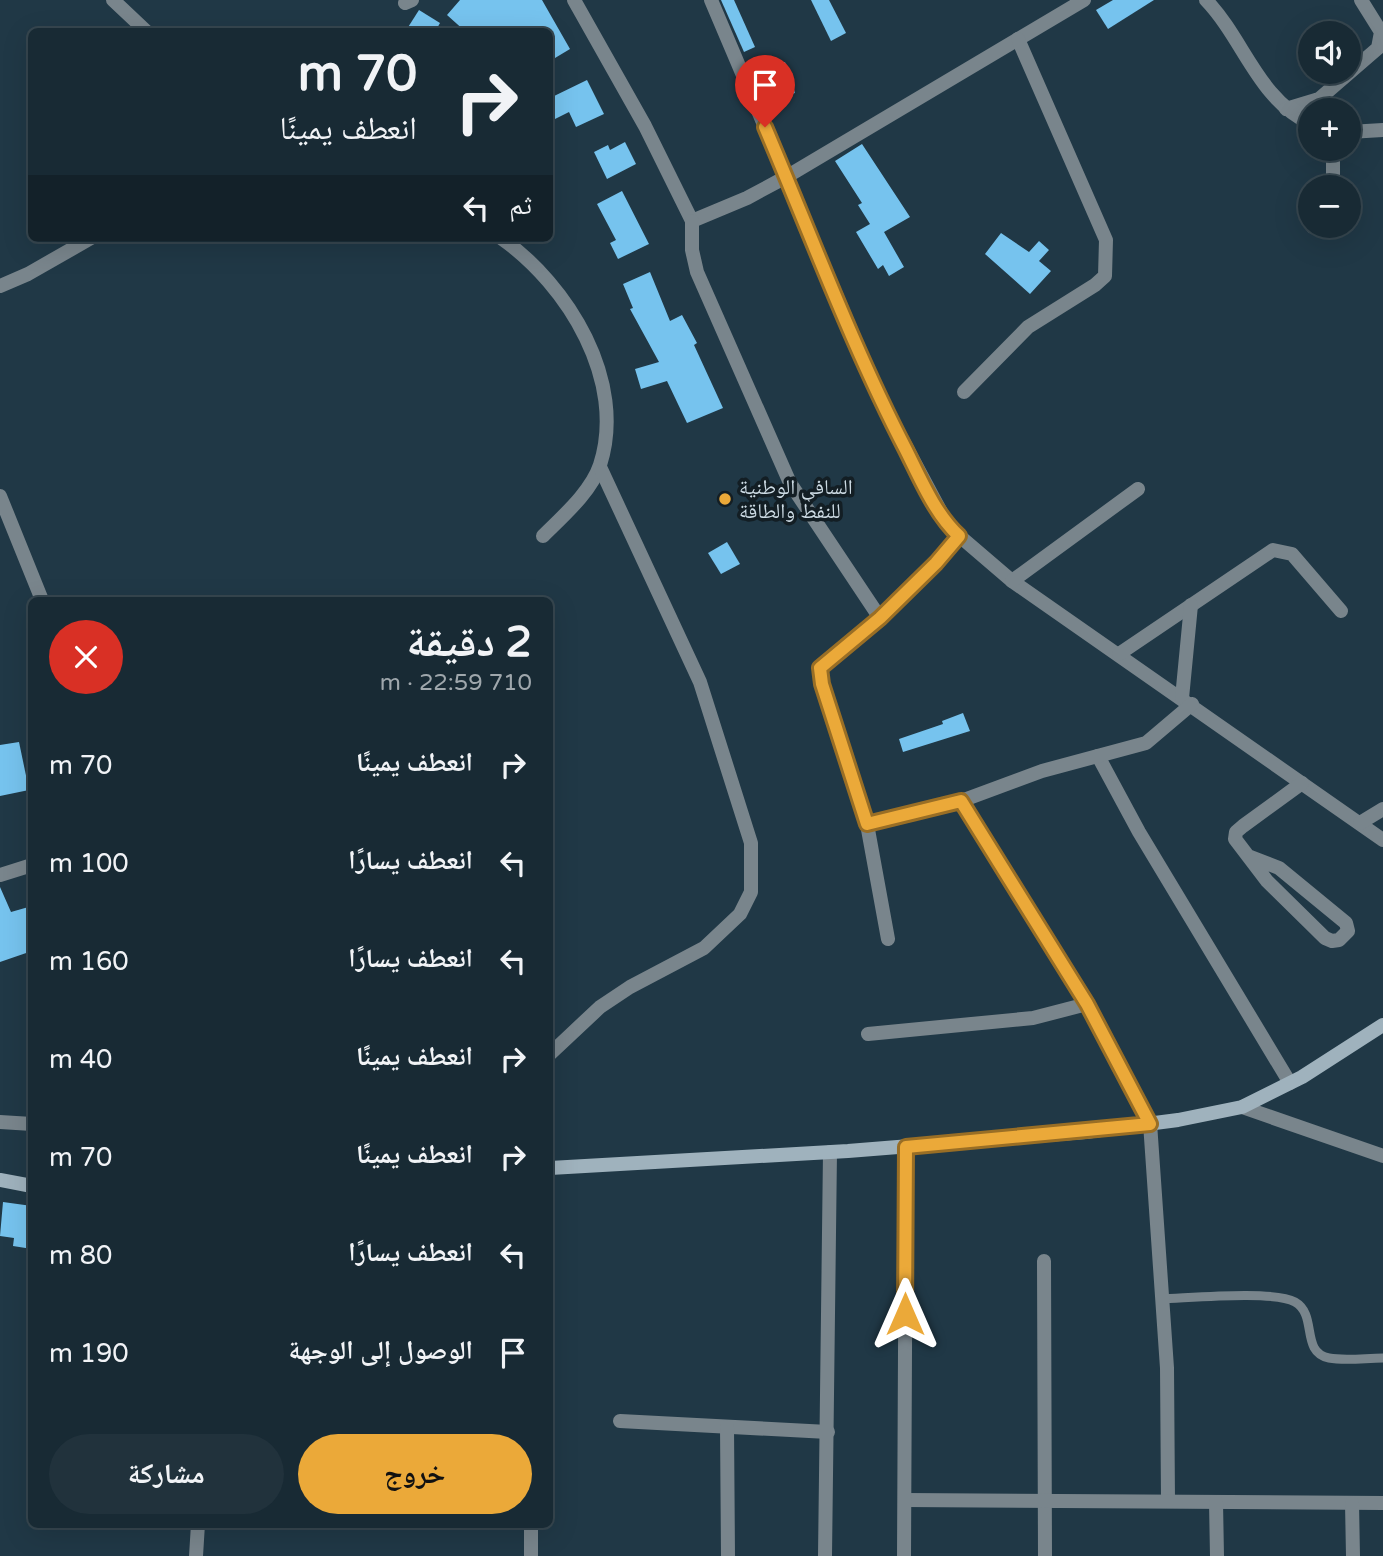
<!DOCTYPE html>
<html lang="ar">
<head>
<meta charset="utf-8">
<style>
	:root { --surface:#182a34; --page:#21323c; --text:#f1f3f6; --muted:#9fa7ac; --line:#36464f; --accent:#eba939 }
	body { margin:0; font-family:"Varela Round","Noto Naskh Arabic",sans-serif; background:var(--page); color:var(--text); direction:rtl; height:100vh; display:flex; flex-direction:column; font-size:26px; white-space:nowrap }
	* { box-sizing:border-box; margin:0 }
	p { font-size:23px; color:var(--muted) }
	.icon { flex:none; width:38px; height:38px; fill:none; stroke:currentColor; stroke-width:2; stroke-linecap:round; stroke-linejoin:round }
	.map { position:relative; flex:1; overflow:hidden; direction:ltr }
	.sheet { position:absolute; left:28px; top:597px; width:525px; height:931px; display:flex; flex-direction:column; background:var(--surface); border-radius:10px; box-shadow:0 7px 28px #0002,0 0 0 2px var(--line); direction:rtl }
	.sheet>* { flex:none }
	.top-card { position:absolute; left:28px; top:28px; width:525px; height:214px; border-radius:10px; box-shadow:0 7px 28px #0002,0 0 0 2px var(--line); direction:rtl; background:#182a34; color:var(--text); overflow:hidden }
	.fabs { position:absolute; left:1298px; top:21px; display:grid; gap:14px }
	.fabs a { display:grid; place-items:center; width:63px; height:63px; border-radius:50%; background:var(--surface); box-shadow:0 7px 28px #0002,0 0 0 2px var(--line); font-size:35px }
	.pin { position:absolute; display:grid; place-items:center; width:60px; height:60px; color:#fff; margin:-72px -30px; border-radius:50% 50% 50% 0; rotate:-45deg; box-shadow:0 0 7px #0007 }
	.pin .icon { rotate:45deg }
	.me { position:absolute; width:77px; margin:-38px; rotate:0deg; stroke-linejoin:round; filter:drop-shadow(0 0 5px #0008) }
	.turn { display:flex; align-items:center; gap:24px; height:147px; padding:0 21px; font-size:32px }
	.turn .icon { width:91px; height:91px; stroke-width:2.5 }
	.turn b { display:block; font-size:49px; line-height:60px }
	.then { display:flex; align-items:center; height:66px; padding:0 21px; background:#0003; gap:14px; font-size:26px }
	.round { display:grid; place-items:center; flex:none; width:74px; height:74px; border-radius:37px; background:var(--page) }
	.headline { display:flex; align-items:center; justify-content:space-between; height:119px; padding:0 21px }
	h1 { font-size:42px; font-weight:700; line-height:52px }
	.cta { display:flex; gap:14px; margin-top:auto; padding:14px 21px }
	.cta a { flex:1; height:80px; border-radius:42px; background:var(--accent); color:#111; font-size:28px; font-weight:700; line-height:80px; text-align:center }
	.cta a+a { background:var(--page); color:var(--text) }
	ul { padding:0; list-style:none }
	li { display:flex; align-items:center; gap:21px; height:98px; padding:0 21px }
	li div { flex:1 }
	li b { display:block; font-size:26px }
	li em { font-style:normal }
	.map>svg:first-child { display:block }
</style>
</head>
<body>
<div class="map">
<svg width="1383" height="1556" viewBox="0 0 1383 1556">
	<rect width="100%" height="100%" fill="#203846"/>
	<g fill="#76c3ee">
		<polygon points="460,0 542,0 570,49 550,61 550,32 466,32 447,15"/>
		<polygon points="721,0 734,0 755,47 744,52"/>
		<polygon points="811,0 829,0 846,33 831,41"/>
		<polygon points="1113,0 1154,0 1108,29 1096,10"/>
		<polygon points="419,10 440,23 435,32 405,32"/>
		<polygon points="785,62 795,93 765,102 756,71"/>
		<polygon points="587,80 604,114 576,127 569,112 553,120 550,98"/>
		<polygon points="625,142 636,164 607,179 594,152 608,145 610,150"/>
		<polygon points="862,144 910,217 884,232 904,267 889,276 883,265 878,269 856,232 870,224 858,205 862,203 835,161"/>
		<polygon points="622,191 649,244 618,259 610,243 616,240 597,204"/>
		<polygon points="1001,233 1029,252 1039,241 1049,250 1039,261 1051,271 1030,294 985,254"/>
		<polygon points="650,272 670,321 682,315 697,343 694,345 723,408 687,423 667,381 641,389 635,369 659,362 630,309 633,308 623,284"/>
		<polygon points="727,542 740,564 721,574 708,553"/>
		<polygon points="963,713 970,731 903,752 899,739 943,724 942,721"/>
		<polygon points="19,742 29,790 0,796 0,745"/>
		<polygon points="0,887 11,912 32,906 32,951 0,962"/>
		<polygon points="3,1202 32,1206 32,1249 13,1246 14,1238 0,1236"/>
	</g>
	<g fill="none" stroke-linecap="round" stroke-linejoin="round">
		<path stroke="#79858c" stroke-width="9" d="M 1161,1299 C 1191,1298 1273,1290 1295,1302 C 1318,1315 1300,1352 1329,1358 C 1345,1361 1366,1358 1383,1358"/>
		<g stroke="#79858c" stroke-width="14">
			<polyline points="113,0 147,32"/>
			<polyline points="574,0 645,126 692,221 747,198 786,177 1084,0"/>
			<polyline points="711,0 879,396 949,527 1012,581 1383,840"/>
			<path d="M 1206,0 C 1245,41 1257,98 1311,124"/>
			<polyline points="405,3 412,0"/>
			<polyline points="1286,109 1319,99 1378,48 1381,32 1361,0"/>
			<polyline points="1349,132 1383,130"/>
			<polyline points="1333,187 1333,149"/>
			<polyline points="692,221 692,250 697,272 790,483 880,618"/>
			<polyline points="1313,227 1314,226"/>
			<path d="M 501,238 C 568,285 627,381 600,465 C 591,492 563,516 543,536"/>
			<polyline points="0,286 28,274 91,238"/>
			<polyline points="964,392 1028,327 1095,285 1105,276 1106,240 1018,39"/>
			<polyline points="0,496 42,600"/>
			<polyline points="1012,581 1138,489"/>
			<polyline points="1119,654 1273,550 1292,554 1341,611"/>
			<polyline points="1182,698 1191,605"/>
			<polyline points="1098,756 1139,832 1290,1083"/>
			<polyline points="961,801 1087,1004 1150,1123 1167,1368 1168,1501"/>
			<polyline points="1360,823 1383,809"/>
			<polyline points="867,824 961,801 1042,771 1146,743 1192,704"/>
			<polyline points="1248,856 1279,868 1346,923 1348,931 1339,940 1332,941 1325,938 1267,881 1235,839 1236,832 1243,826 1302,783"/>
			<polyline points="0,875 32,865"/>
			<polyline points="888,939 867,824 822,684 820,668 880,618 936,563 959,536"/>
			<polyline points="868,1034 1033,1018 1087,1004"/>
			<polyline points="550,1054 600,1007 630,987 704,948 740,914 751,892 751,843 700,682 600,467"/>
			<polyline points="1242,1107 1383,1156"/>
			<polyline points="0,1122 32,1124"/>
			<polyline points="1044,1261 1045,1556"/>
			<polyline points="620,1421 828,1432"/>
			<polyline points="727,1427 728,1556"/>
			<polyline points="905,1500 1383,1503"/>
			<polyline points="1216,1502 1217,1556"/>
			<polyline points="1352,1503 1353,1556"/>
			<polyline points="196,1556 198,1524"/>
			<polyline points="531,1556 531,1524"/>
			<polyline points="825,1556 830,1152"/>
			<polyline points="904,1556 906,1147"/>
		</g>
		<g stroke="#9fb2bd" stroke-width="14">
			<polyline points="550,1168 848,1151 1085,1132 1178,1120 1242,1107 1302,1077 1383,1025"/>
			<polyline points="0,1180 32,1186"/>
		</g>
	</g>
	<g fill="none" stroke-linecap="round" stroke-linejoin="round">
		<g stroke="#996e25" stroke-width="18">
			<path id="route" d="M 765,127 C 811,235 852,346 906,450 C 920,478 935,514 959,536 L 936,563 L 880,618 L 820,668 L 822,684 L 867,824 L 961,801 L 1087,1004 L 1150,1124 L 906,1147 L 905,1314"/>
		</g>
		<use href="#route" stroke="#eba939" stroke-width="12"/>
	</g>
	<circle fill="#eba939" stroke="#131e24" stroke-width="2.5" cx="725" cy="499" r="7"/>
	<g text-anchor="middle" stroke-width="7" stroke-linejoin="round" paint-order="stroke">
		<g font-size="21" fill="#ccdae3" stroke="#131e24" text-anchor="start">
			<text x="739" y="494">السافي الوطنية<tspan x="739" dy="24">للنفط والطاقة</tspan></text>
		</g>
	</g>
</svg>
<div class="fabs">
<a><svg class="icon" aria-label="sound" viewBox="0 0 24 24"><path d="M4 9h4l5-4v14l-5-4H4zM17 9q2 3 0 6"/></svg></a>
<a>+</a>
<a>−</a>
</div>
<div class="pin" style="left:765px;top:127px;background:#d93025"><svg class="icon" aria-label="arrive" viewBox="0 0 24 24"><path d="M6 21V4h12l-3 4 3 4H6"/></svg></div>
<svg class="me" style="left:905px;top:1314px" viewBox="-20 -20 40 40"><path d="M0-17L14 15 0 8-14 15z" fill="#eba939" stroke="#fff" stroke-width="4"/></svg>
<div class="top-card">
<div class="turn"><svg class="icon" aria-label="right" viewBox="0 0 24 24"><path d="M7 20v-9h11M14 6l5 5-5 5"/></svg><div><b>70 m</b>انعطف يمينًا</div></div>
<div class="then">ثم<svg class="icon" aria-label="left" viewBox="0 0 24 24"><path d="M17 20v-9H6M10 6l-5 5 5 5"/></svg></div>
</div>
<section class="sheet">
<div class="headline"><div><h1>2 دقيقة</h1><p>710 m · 22:59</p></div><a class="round" style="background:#d93025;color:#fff"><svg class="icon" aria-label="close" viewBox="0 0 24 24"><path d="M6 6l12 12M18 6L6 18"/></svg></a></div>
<ul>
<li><svg class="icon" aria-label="right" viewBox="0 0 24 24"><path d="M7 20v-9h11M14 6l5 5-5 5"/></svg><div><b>انعطف يمينًا</b></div><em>70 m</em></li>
<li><svg class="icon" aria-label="left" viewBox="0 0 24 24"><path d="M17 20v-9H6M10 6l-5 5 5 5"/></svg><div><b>انعطف يسارًا</b></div><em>100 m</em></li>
<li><svg class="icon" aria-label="left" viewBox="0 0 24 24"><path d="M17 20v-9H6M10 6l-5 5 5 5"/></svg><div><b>انعطف يسارًا</b></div><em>160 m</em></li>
<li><svg class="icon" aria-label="right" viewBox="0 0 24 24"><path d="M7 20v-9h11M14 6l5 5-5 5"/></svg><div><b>انعطف يمينًا</b></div><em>40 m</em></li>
<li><svg class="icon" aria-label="right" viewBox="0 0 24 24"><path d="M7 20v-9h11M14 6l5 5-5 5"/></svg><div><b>انعطف يمينًا</b></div><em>70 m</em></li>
<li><svg class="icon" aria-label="left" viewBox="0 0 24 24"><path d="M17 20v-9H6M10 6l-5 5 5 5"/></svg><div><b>انعطف يسارًا</b></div><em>80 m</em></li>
<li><svg class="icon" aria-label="arrive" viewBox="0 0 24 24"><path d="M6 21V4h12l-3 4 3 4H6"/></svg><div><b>الوصول إلى الوجهة</b></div><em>190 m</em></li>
</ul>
<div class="cta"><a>خروج</a><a>مشاركة</a></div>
</section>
</div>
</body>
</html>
